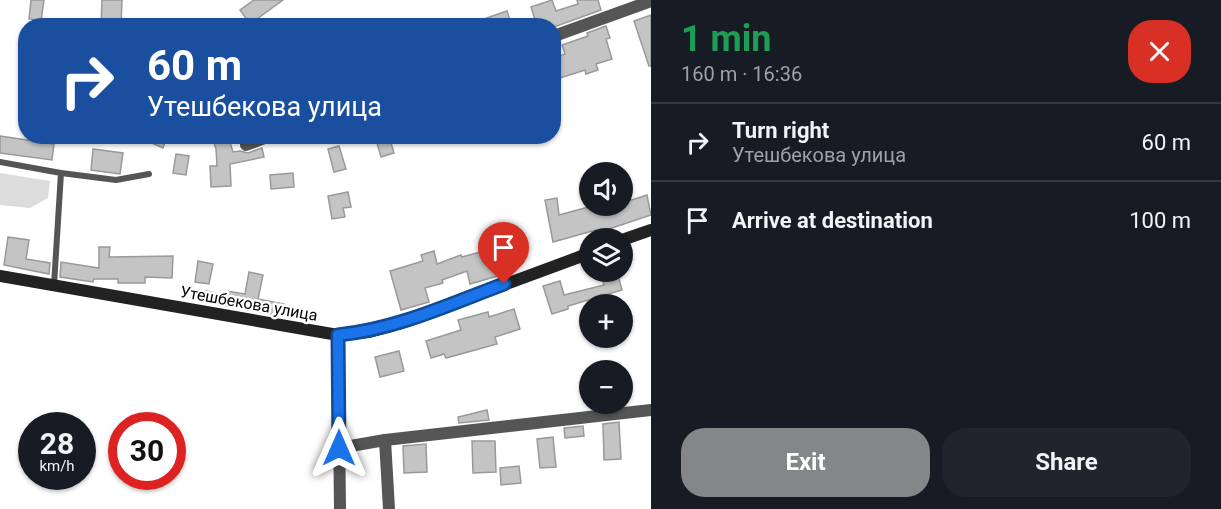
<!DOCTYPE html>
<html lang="en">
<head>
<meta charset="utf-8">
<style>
	:root { --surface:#171b24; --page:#20242c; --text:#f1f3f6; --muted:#9ea1a6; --line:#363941; --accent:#858687 }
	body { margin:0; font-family:Roboto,sans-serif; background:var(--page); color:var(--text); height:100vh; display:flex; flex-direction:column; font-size:22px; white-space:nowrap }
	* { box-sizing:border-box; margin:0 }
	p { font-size:20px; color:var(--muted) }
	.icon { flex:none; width:33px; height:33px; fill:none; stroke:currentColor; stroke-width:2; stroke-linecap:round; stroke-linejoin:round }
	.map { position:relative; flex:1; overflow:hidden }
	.drawer { display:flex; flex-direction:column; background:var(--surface); width:570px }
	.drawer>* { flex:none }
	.banner { position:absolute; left:18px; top:18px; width:543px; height:126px; border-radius:24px; box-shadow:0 2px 4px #0004; background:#1a4fa0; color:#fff; overflow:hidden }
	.tools { position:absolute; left:579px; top:162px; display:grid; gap:12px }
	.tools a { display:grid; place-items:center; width:54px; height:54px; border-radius:50%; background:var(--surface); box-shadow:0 2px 4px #0004; font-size:30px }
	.speed { position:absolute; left:18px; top:412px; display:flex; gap:12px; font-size:30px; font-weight:700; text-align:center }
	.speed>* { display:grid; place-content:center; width:78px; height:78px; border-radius:50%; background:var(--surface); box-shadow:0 2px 4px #0004; line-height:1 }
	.speed small { font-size:15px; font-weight:400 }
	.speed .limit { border:9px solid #d22; background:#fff; color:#111 }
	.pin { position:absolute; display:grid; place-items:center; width:51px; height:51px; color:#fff; margin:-62px -26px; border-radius:50% 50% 50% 0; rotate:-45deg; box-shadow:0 0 6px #0007 }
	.pin .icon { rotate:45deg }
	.me { position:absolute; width:66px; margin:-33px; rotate:0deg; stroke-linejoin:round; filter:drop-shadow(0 0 4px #0008) }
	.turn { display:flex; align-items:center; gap:21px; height:126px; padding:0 30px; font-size:27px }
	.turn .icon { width:78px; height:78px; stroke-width:2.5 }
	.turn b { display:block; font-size:42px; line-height:51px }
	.round { display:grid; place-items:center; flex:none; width:63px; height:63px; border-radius:24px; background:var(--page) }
	.overview { display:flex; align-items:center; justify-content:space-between; height:102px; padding:0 30px }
	h1 { font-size:36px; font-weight:700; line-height:45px; color:#1e9e55 }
	.action { display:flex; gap:12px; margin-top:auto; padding:12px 30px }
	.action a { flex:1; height:69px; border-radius:24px; background:var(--accent); color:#fff; font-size:24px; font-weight:700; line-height:69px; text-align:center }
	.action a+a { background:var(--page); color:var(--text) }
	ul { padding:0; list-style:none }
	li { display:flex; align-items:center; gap:18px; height:78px; padding:0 30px; border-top:2px solid var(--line) }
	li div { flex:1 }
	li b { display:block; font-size:22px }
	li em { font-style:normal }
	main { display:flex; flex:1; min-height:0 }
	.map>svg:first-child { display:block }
</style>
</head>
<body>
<main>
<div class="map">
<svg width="651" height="509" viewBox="0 0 651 509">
	<rect width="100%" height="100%" fill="#fff"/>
	<polygon fill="#dcdcdc" points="0,173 50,181 48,198 30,208 0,205"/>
	<g fill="#c4c4c4" stroke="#999" stroke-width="1.5">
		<polygon points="31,0 44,0 41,21 29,19"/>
		<polygon points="102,0 122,0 121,26 101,26"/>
		<polygon points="254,0 283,0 250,24 240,10"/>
		<polygon points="552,0 556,11 578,4 577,0 598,0 601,10 554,27 554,26 537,26 531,7"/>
		<polygon points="507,11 512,26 469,26 469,24"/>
		<polygon points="651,15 651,66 649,66 634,21"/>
		<polygon points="606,26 610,38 606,39 612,59 596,64 598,70 586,74 585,70 554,80 554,58 565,54 562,45 588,36 587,33"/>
		<polygon points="0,136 54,144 52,160 0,153"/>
		<polygon points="136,136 167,136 163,148"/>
		<polygon points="212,136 228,136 233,152 240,151 248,153 262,148 264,157 230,164 231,186 211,187 210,166 217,166 216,149"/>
		<polygon points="375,136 389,136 394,153 381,157"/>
		<polygon points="339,146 346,169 334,172 328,149"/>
		<polygon points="93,149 123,153 120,174 91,170"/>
		<polygon points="176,154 189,156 186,175 173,173"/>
		<polygon points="293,173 294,187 271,189 270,175"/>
		<polygon points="348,192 351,207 343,208 345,217 332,219 328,196"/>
		<polygon points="647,195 651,215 597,233 596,230 553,242 545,200 557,198 559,215 592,206 622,206 622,203"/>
		<polygon points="8,237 29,240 26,259 50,263 49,274 4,265"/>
		<polygon points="99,247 110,247 109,257 173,256 172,278 145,277 145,283 118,283 118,279 94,279 93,282 60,277 61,262 99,268"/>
		<polygon points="495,248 500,264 512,261 515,271 470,284 467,271 442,280 443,283 425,288 429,302 401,310 390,271 423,261 421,255 434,251 437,264 461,255 462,257"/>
		<polygon points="198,261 213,264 209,284 195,282"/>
		<polygon points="249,272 263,275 258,299 284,304 282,316 204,302 206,291 226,295 227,291 245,294"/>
		<polygon points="601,272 617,272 622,290 568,306 568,309 552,314 543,286 560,281 564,295 604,285"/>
		<polygon points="514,309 520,329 495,337 497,344 446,358 444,354 431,358 426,341 461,330 458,320 488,312 489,317"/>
		<polygon points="399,351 404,371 380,377 375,357"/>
		<polygon points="487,410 489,420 459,423 458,417"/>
		<polygon points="619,422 621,459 604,460 603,424"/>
		<polygon points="583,426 584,436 565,438 564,428"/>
		<polygon points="553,437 556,467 540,468 537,439"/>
		<polygon points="472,441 495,441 496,472 473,473"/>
		<polygon points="426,444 427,472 404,473 403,446"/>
		<polygon points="519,466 521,483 501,485 500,468"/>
	</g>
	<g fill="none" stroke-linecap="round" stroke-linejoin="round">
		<g stroke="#555" stroke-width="6">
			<polyline points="0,162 61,173 54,285"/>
			<polyline points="61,173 116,180 149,174"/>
		</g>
		<g stroke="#555" stroke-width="12">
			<polyline points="554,36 651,1"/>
			<polyline points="246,145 270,136"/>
			<polyline points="338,335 340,509"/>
			<polyline points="385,440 389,509"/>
			<polyline points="339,448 385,440 651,410"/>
		</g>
		<g stroke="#222" stroke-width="12">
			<polyline points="622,240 651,230"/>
			<polyline points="0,276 338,335 369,332 398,324 590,253"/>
		</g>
	</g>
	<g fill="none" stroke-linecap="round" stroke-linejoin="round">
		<g stroke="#114b97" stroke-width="15">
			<path id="route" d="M 339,448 L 338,335 C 397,329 450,304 504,284"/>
		</g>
		<use href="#route" stroke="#1a73e8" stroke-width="10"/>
	</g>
	<g text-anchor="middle" stroke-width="5" stroke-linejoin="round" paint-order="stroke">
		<g font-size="16" fill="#000" stroke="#fff">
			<text transform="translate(249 303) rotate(10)" y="6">Утешбекова улица</text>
		</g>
	</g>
</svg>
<div class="tools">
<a><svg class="icon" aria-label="sound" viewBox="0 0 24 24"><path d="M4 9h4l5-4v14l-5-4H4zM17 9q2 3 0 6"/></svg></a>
<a><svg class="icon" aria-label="layers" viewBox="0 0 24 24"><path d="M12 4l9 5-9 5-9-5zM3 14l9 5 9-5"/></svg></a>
<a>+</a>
<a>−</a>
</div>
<div class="speed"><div>28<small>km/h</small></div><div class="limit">30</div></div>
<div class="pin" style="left:504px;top:284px;background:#d93025"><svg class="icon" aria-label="arrive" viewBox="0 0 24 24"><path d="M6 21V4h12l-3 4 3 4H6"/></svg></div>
<svg class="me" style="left:339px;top:448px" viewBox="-20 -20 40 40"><path d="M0-17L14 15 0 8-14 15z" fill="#1a73e8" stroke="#fff" stroke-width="4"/></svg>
<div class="banner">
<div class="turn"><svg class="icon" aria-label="right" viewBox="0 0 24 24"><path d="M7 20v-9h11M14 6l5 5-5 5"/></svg><div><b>60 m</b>Утешбекова улица</div></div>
</div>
</div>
<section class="drawer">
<div class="overview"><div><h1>1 min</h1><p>160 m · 16:36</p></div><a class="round" style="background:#d93025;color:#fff"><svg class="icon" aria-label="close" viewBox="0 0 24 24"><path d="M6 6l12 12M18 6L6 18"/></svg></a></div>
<ul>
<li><svg class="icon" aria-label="right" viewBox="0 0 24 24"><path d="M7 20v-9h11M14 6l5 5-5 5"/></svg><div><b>Turn right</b><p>Утешбекова улица</p></div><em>60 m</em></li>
<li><svg class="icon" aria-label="arrive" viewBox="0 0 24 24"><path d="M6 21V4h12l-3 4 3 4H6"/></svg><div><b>Arrive at destination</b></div><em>100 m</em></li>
</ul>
<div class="action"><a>Exit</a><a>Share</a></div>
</section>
</main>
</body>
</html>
